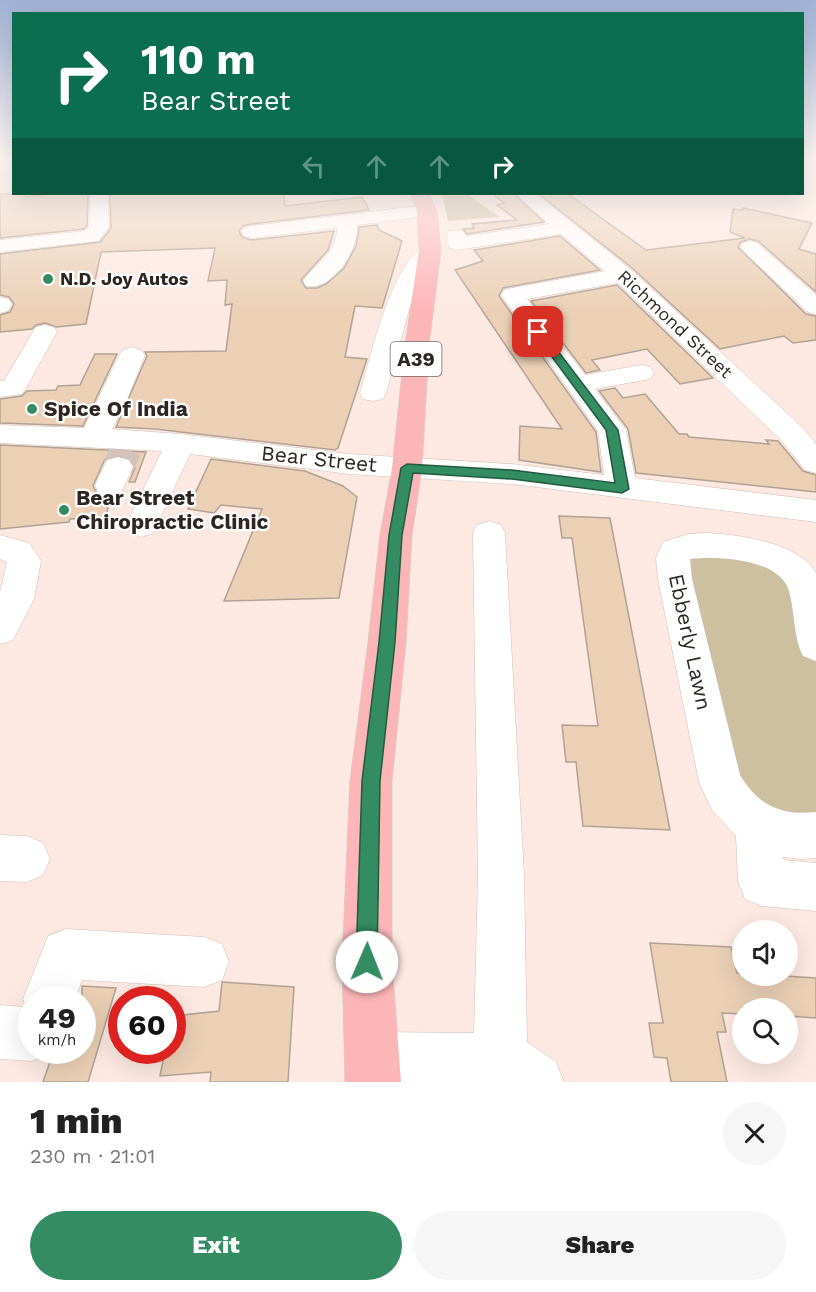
<!DOCTYPE html>
<html lang="en">
<head>
<meta charset="utf-8">
<style>
	:root { --surface:#fff; --page:#f6f6f6; --text:#222; --muted:#767676; --accent:#338c62 }
	body { margin:0; font-family:"Work Sans",sans-serif; background:var(--page); color:var(--text); height:100vh; display:flex; flex-direction:column; font-size:22px; white-space:nowrap }
	* { box-sizing:border-box; margin:0 }
	p { font-size:20px; color:var(--muted) }
	.icon { flex:none; width:33px; height:33px; fill:none; stroke:currentColor; stroke-width:2; stroke-linecap:round; stroke-linejoin:round }
	.map { position:relative; height:1082px; overflow:hidden }
	.side { display:flex; flex-direction:column; background:var(--surface); flex:1 }
	.side>* { flex:none }
	.guide { position:absolute; left:12px; top:12px; width:792px; height:183px; border-radius:0px; box-shadow:0 6px 24px #0002; background:#0b6e4f; color:#fff; overflow:hidden }
	.fabs { position:absolute; left:732px; top:920px; display:grid; gap:12px }
	.fabs a { display:grid; place-items:center; width:66px; height:66px; border-radius:50%; background:var(--surface); box-shadow:0 6px 24px #0002; font-size:30px }
	.speed { position:absolute; left:18px; top:986px; display:flex; gap:12px; font-size:30px; font-weight:700; text-align:center }
	.speed>* { display:grid; place-content:center; width:78px; height:78px; border-radius:50%; background:var(--surface); box-shadow:0 6px 24px #0002; line-height:1 }
	.speed small { font-size:15px; font-weight:400 }
	.speed .limit { border:9px solid #d22; background:#fff; color:#111 }
	.pin { position:absolute; display:grid; place-items:center; width:51px; height:51px; color:#fff; margin:-26px; border-radius:12px; box-shadow:0 3px 9px #0006 }
	.me { position:absolute; width:66px; margin:-33px; rotate:1deg; stroke-linejoin:round; filter:drop-shadow(0 0 4px #0008) }
	.turn { display:flex; align-items:center; gap:21px; height:126px; padding:0 30px; font-size:27px }
	.turn .icon { width:78px; height:78px; stroke-width:2.5 }
	.turn b { display:block; font-size:42px; line-height:51px }
	.lanes { display:flex; align-items:center; height:57px; padding:0 30px; background:#0003; justify-content:center; gap:30px; direction:ltr }
	.lanes .off { opacity:.35 }
	.round { display:grid; place-items:center; flex:none; width:63px; height:63px; border-radius:32px; background:var(--page) }
	.head { display:flex; align-items:center; justify-content:space-between; height:102px; padding:0 30px }
	h1 { font-size:36px; font-weight:800; line-height:45px }
	.button { display:flex; gap:12px; margin-top:auto; padding:12px 30px }
	.button a { flex:1; height:69px; border-radius:36px; background:var(--accent); color:#fff; font-size:24px; font-weight:800; line-height:69px; text-align:center }
	.button a+a { background:var(--page); color:var(--text) }
	.map>svg:first-child { display:block }
</style>
</head>
<body>
<div class="map">
<svg width="816" height="1082" viewBox="0 0 816 1082">
	<rect width="100%" height="100%" fill="#fde9e1"/>
	<g fill="#cdc0a0">
		<polygon points="442,194 467,194 499,217 448,221"/>
		<polygon points="675,551 781,561 816,645 816,835 747,818"/>
	</g>
	<g fill="#ebd0b6" stroke="#b0a294" stroke-width="1.5">
		<polygon points="0,194 25,194 26,197 47,194 88,194 87,226 84,229 0,238"/>
		<polygon points="110,194 284,194 285,206 362,197 369,210 251,224 243,226 239,231 242,237 251,240 334,231 328,250 301,280 306,288 317,288 326,284 344,268 356,246 359,227 377,225 379,230 402,241 382,308 355,306 345,357 367,359 338,448 335,450 155,429 116,427 147,356 145,352 226,351 232,304 225,305 227,280 208,281 215,248 101,252 86,324 56,327 45,323 36,325 32,329 0,332 0,315 10,312 14,304 9,297 0,295 0,254 100,242 111,228"/>
		<polygon points="493,194 514,194 544,222 467,234 463,229 474,228 472,224 517,220 497,205 504,203"/>
		<polygon points="539,194 568,194 646,250 745,238 730,232 733,209 743,210 743,208 812,223 799,249 816,254 816,292 758,241 749,239 741,242 738,247 806,314 816,316 816,340 793,343 784,336 720,349 632,268"/>
		<polygon points="560,236 600,270 503,288 499,296 596,432 601,472 519,460 520,426 562,429 455,270 483,261 474,250"/>
		<polygon points="617,285 713,378 680,384 647,349 592,360 600,370 586,373 531,301"/>
		<polygon points="95,354 117,354 83,426 0,423 0,399 22,396 27,391 56,390 58,386 80,385"/>
		<polygon points="615,388 623,398 645,394 679,434 687,434 689,437 769,444 766,440 778,441 803,471 816,475 816,492 636,473 628,429 599,391"/>
		<polygon points="0,445 146,452 135,482 129,482 135,468 131,459 117,455 105,459 93,486 98,495 110,498 106,517 70,519 69,522 0,529"/>
		<polygon points="211,459 305,471 343,486 357,497 339,598 224,601 262,509 221,505 214,513 188,509"/>
		<polygon points="559,516 610,518 670,830 583,826 576,762 566,762 562,725 598,726 572,538 562,538"/>
		<polygon points="650,943 731,947 737,973 816,978 816,1018 788,1016 788,1008 742,1008 742,1014 722,1013 726,1032 717,1032 727,1082 671,1082 667,1058 654,1057 649,1023 663,1023"/>
		<polygon points="222,982 294,987 288,1082 210,1082 211,1072 160,1076 165,1050 172,1050 172,1044 178,1044 183,1015 219,1011"/>
		<polygon points="82,986 116,988 88,1082 43,1082 54,1050 82,1050"/>
	</g>
	<g fill="none" stroke-linecap="round" stroke-linejoin="round">
		<polyline stroke="#d4c2bb" stroke-width="31" stroke-dasharray="31 16" stroke-linecap="butt" points="118,467 126,449"/>
		<g stroke="#d0bdb5" stroke-width="1">
			<g id="minor">
				<polygon points="3,160 14,160 14,170 0,174 0,163"/>
				<polygon points="90,194 108,194 109,228 98,241 0,252 0,240 85,231 89,227"/>
				<path d="M 516,194 L 536,194 L 631,270 L 802,427 L 816,444 L 816,473 L 805,470 L 782,441 L 618,283 L 527,299 L 585,375 L 641,365 L 650,367 L 654,373 L 650,379 L 595,389 L 626,430 L 635,478 L 816,500 L 816,522 L 512,484 L 349,474 L 190,454 L 153,533 L 142,537 L 131,533 L 126,525 L 162,451 L 0,443 L 0,425 L 84,428 L 119,355 L 123,350 L 132,347 L 141,350 L 145,355 L 126,402 L 112,429 L 180,434 L 349,454 L 512,464 L 604,475 L 598,431 L 501,295 L 504,290 L 512,288 L 605,271 L 561,234 L 457,250 L 450,248 C 446,242 445,237 449,231 L 463,231 L 466,236 L 549,224 Z"/>
				<path d="M 427,205 L 434,207 L 437,211 L 434,215 L 357,225 C 360,249 332,292 306,286 L 303,281 C 316,262 337,254 337,228 L 251,238 L 244,236 L 241,232 L 244,228 L 251,226 Z"/>
				<polygon points="750,241 757,243 816,295 816,314 808,312 743,251 740,247 743,243"/>
				<path d="M 430,244 L 437,246 L 441,250 L 421,273 L 416,285 L 386,393 L 383,399 L 373,401 L 363,399 L 360,393 C 370,359 393,253 430,244 Z"/>
				<polygon points="0,297 8,299 12,304 8,311 0,313"/>
				<polygon points="45,325 54,327 57,332 26,388 22,394 0,397 0,381 4,381 36,327"/>
				<polygon points="118,457 129,460 133,467 121,493 110,496 99,493 95,485 107,460"/>
				<polygon points="489,521 501,525 505,533 524,875 527,1042 556,1062 564,1082 362,1082 353,1078 345,1059 353,1040 372,1032 474,1033 478,875 473,533 477,525"/>
				<path d="M 705,533 C 736,534 799,542 816,573 L 816,661 L 803,656 C 792,635 795,599 786,584 C 770,558 716,556 690,559 L 692,579 L 740,775 C 758,805 781,816 816,812 L 816,858 L 801,859 L 783,857 L 784,860 L 816,863 L 816,911 L 762,906 L 745,899 L 738,882 L 736,836 L 712,810 L 699,782 L 658,579 L 656,558 L 663,542 L 688,534 Z"/>
				<polygon points="0,535 29,543 41,561 34,599 13,640 0,644 0,592 7,562 0,559"/>
				<polygon points="0,835 27,836 43,843 50,859 43,875 27,882 0,881"/>
				<polygon points="66,929 204,937 222,944 229,962 222,980 204,987 82,980 75,999 32,999 32,1050 52,1050 51,1053 32,1061 0,1059 0,1005 26,1007 23,999 48,936"/>
			</g>
		</g>
		<g stroke="#d1cfcf" stroke-width="1">
			<polygon id="major" points="411,194 429,194 437,211 441,250 429,345 422,468 412,535 406,642 392,781 392,962 401,1082 345,1082 342,962 350,781 368,642 380,535 392,468 405,345 419,250 417,211"/>
		</g>
		<use href="#minor" fill="#fff" fill-rule="evenodd"/>
		<use href="#major" fill="#fdb6b8" fill-rule="evenodd"/>
	</g>
	<linearGradient id="sky" x2="0" y2="1"><stop stop-color="#a0b2d6"/><stop offset="0.51" stop-color="#fef5f2"/><stop offset="1" stop-color="#fef5f2" stop-opacity="0"/></linearGradient>
	<rect width="816" height="312" fill="url(#sky)"/>
	<polygon fill="#338c62" stroke="#215b40" stroke-width="1.5" points="535,330 542,330 618,430 629,489 622,493 512,479 413,473 402,535 395,642 380,781 377,962 374,970 367,973 359,970 356,962 362,781 379,642 389,535 401,468 407,464 512,470 615,483 606,430 535,334"/>
	<g fill="#338c62" stroke="#fff" stroke-width="2">
		<circle cx="48" cy="279" r="6"/>
		<circle cx="32" cy="409" r="6"/>
		<circle cx="64" cy="510" r="6"/>
	</g>
	<g text-anchor="middle" stroke-width="4.5" stroke-linejoin="round" paint-order="stroke">
		<g font-size="18" font-weight="bold" fill="#2e2623" stroke="#fff" text-anchor="start">
			<text x="60" y="285">N.D. Joy Autos</text>
		</g>
		<g font-size="18" fill="#2e2623" stroke="#fff">
			<text transform="translate(675 324) rotate(43)" y="6">Richmond Street</text>
		</g>
		<rect fill="#fff" stroke="#6d6765" stroke-width="1.5" x="390.5" y="342" width="51" height="34" rx="4.5"/>
		<g font-size="20" font-weight="bold" fill="#2e2623">
			<text x="416" y="366">A39</text>
		</g>
		<g font-size="21" font-weight="bold" fill="#2e2623" stroke="#fff" text-anchor="start">
			<text x="44" y="416">Spice Of India</text>
			<text x="76" y="505">Bear Street<tspan x="76" dy="24">Chiropractic Clinic</tspan></text>
		</g>
		<g font-size="21" fill="#2e2623" stroke="#fff">
			<text transform="translate(319 459) rotate(6)" y="7">Bear Street</text>
			<text transform="translate(690 642) rotate(78)" y="7">Ebberly Lawn</text>
		</g>
	</g>
</svg>
<div class="fabs">
<a><svg class="icon" aria-label="sound" viewBox="0 0 24 24"><path d="M4 9h4l5-4v14l-5-4H4zM17 9q2 3 0 6"/></svg></a>
<a><svg class="icon" aria-label="search" viewBox="0 0 24 24"><circle cx="10" cy="10" r="6"/><path d="M15 15l6 6"/></svg></a>
</div>
<div class="speed"><div>49<small>km/h</small></div><div class="limit">60</div></div>
<div class="pin" style="left:538px;top:332px;background:#d93025"><svg class="icon" aria-label="arrive" viewBox="0 0 24 24"><path d="M6 21V4h12l-3 4 3 4H6"/></svg></div>
<svg class="me" style="left:367px;top:962px" viewBox="-20 -20 40 40"><circle r="19" fill="#fff"/><path d="M0-13L10 11 0 6-10 11z" fill="#338c62"/></svg>
<div class="guide">
<div class="turn"><svg class="icon" aria-label="right" viewBox="0 0 24 24"><path d="M7 20v-9h11M14 6l5 5-5 5"/></svg><div><b>110 m</b>Bear Street</div></div>
<div class="lanes"><svg class="icon off" aria-label="left" viewBox="0 0 24 24"><path d="M17 20v-9H6M10 6l-5 5 5 5"/></svg><svg class="icon off" aria-label="ahead" viewBox="0 0 24 24"><path d="M12 20V5M6 11l6-6 6 6"/></svg><svg class="icon off" aria-label="ahead" viewBox="0 0 24 24"><path d="M12 20V5M6 11l6-6 6 6"/></svg><svg class="icon" aria-label="right" viewBox="0 0 24 24"><path d="M7 20v-9h11M14 6l5 5-5 5"/></svg></div>
</div>
</div>
<section class="side">
<div class="head"><div><h1>1 min</h1><p>230 m · 21:01</p></div><a class="round"><svg class="icon" aria-label="close" viewBox="0 0 24 24"><path d="M6 6l12 12M18 6L6 18"/></svg></a></div>
<div class="button"><a>Exit</a><a>Share</a></div>
</section>
</body>
</html>
